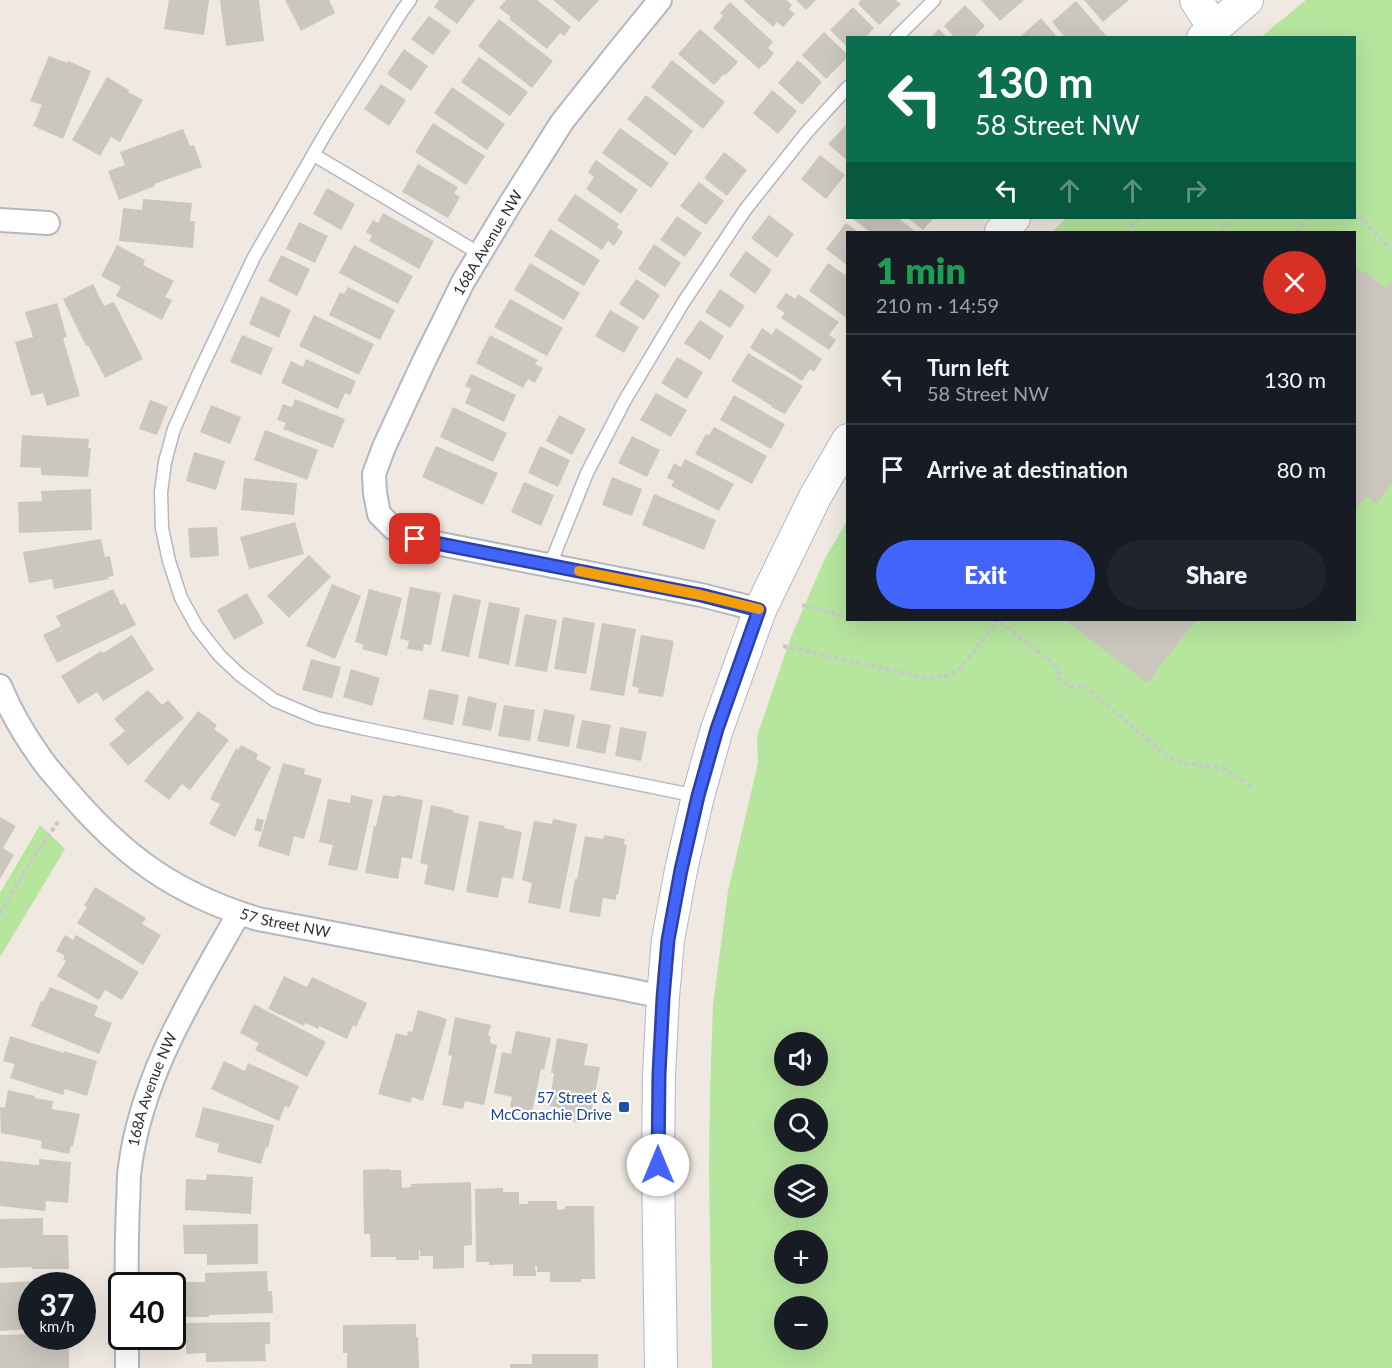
<!DOCTYPE html>
<html lang="en">
<head>
<meta charset="utf-8">
<style>
	:root { --surface:#171b24; --page:#20242c; --text:#f1f3f6; --muted:#9ea1a6; --line:#363941; --accent:#4264fb }
	body { margin:0; font-family:Lato,sans-serif; background:var(--page); color:var(--text); height:100vh; display:flex; flex-direction:column; font-size:22px; white-space:nowrap }
	* { box-sizing:border-box; margin:0 }
	p { font-size:20px; color:var(--muted) }
	.icon { flex:none; width:33px; height:33px; fill:none; stroke:currentColor; stroke-width:2; stroke-linecap:round; stroke-linejoin:round }
	.map { position:relative; flex:1; overflow:hidden }
	.drawer { position:absolute; left:846px; top:231px; width:510px; height:390px; display:flex; flex-direction:column; background:var(--surface); border-radius:0px; box-shadow:0 6px 24px #0002 }
	.drawer>* { flex:none }
	.guide { position:absolute; left:846px; top:36px; width:510px; height:183px; border-radius:0px; box-shadow:0 6px 24px #0002; background:#0b6e4f; color:#fff; overflow:hidden }
	.fabs { position:absolute; left:774px; top:1032px; display:grid; gap:12px }
	.fabs a { display:grid; place-items:center; width:54px; height:54px; border-radius:50%; background:var(--surface); box-shadow:0 6px 24px #0002; font-size:30px }
	.speed { position:absolute; left:18px; top:1272px; display:flex; gap:12px; font-size:30px; font-weight:700; text-align:center }
	.speed>* { display:grid; place-content:center; width:78px; height:78px; border-radius:50%; background:var(--surface); box-shadow:0 6px 24px #0002; line-height:1 }
	.speed small { font-size:15px; font-weight:400 }
	.speed .limit { border:3px solid #111; border-radius:9px; background:#fff; color:#111 }
	.pin { position:absolute; display:grid; place-items:center; width:51px; height:51px; color:#fff; margin:-26px; border-radius:12px; box-shadow:0 3px 9px #0006 }
	.me { position:absolute; width:66px; margin:-33px; rotate:0deg; stroke-linejoin:round; filter:drop-shadow(0 0 4px #0008) }
	.turn { display:flex; align-items:center; gap:21px; height:126px; padding:0 30px; font-size:27px }
	.turn .icon { width:78px; height:78px; stroke-width:2.5 }
	.turn b { display:block; font-size:42px; line-height:51px }
	.lanes { display:flex; align-items:center; height:57px; padding:0 30px; background:#0003; justify-content:center; gap:30px; direction:ltr }
	.lanes .off { opacity:.35 }
	.round { display:grid; place-items:center; flex:none; width:63px; height:63px; border-radius:32px; background:var(--page) }
	.head { display:flex; align-items:center; justify-content:space-between; height:102px; padding:0 30px }
	h1 { font-size:36px; font-weight:800; line-height:45px; color:#1e9e55 }
	.primary-button { display:flex; gap:12px; margin-top:auto; padding:12px 30px }
	.primary-button a { flex:1; height:69px; border-radius:36px; background:var(--accent); color:#fff; font-size:24px; font-weight:800; line-height:69px; text-align:center }
	.primary-button a+a { background:var(--page); color:var(--text) }
	ul { padding:0; list-style:none }
	li { display:flex; align-items:center; gap:18px; height:90px; padding:0 30px; border-top:2px solid var(--line) }
	li div { flex:1 }
	li b { display:block; font-size:22px }
	li em { font-style:normal }
	.map>svg:first-child { display:block }
</style>
</head>
<body>
<div class="map">
<svg width="1392" height="1368" viewBox="0 0 1392 1368">
	<rect width="100%" height="100%" fill="#efe9e1"/>
	<g fill="#b6e59e" fill-rule="evenodd">
		<path d="M 1306,0 L 1392,0 L 1392,1368 L 712,1368 L 709,1169 L 710,1092 L 713,1005 L 728,891 L 758,763 L 757,736 L 791,637 L 825,558 L 847,521 L 848,620 L 1354,620 L 1354,232 L 1052,232 L 1066,218 L 1354,218 L 1354,38 L 1261,37 ZM 784,1042 L 818,1042 L 818,1076 L 784,1076 ZM 784,1108 L 818,1108 L 818,1142 L 784,1142 ZM 784,1174 L 818,1174 L 818,1208 L 784,1208 ZM 784,1240 L 818,1240 L 818,1274 L 784,1274 ZM 784,1306 L 818,1306 L 818,1340 L 784,1340 Z"/>
		<polygon points="40,825 65,849 0,957 0,893"/>
	</g>
	<g fill="#cbc7bf">
		<polygon points="169,0 209,0 204,35 164,29"/>
		<polygon points="220,0 259,0 264,41 226,46"/>
		<polygon points="285,0 329,0 335,13 301,31"/>
		<polygon points="439,0 475,0 457,24 434,7"/>
		<polygon points="506,0 537,0 571,27 564,36 560,33 547,49 509,19 511,17 499,8"/>
		<polygon points="553,0 599,0 579,22"/>
		<polygon points="743,0 787,0 792,5 789,9 795,14 783,27 777,22 773,27"/>
		<polygon points="796,0 816,0 806,10"/>
		<polygon points="861,0 896,0 901,4 879,25 858,4"/>
		<polygon points="981,0 1024,0 1000,21"/>
		<polygon points="1084,0 1129,0 1103,22"/>
		<polygon points="1076,1 1108,38 1066,38 1052,22"/>
		<polygon points="730,2 773,42 768,48 774,53 765,65 764,64 759,69 713,28 723,16 720,13"/>
		<polygon points="965,5 985,26 973,38 955,38 944,26"/>
		<polygon points="853,7 874,28 865,38 848,38 848,48 830,30"/>
		<polygon points="429,16 451,31 433,55 411,39"/>
		<polygon points="1041,18 1058,38 1019,38"/>
		<polygon points="499,19 553,61 532,88 478,46"/>
		<polygon points="700,29 738,62 726,75 724,74 714,85 678,54"/>
		<polygon points="939,29 947,38 930,38"/>
		<polygon points="824,32 848,55 848,57 826,79 802,55"/>
		<polygon points="404,49 428,66 411,91 387,74"/>
		<polygon points="49,56 67,63 68,61 91,71 63,139 33,126 42,105 30,101"/>
		<polygon points="479,57 528,92 510,116 461,82"/>
		<polygon points="672,60 725,102 703,129 651,87"/>
		<polygon points="798,60 822,82 802,105 778,83"/>
		<polygon points="107,77 129,90 128,92 143,100 120,142 111,137 100,156 72,140"/>
		<polygon points="381,84 406,100 389,126 364,109"/>
		<polygon points="452,87 505,124 487,150 434,113"/>
		<polygon points="772,90 797,111 778,134 753,113"/>
		<polygon points="646,95 693,131 675,156 627,119"/>
		<polygon points="433,123 485,156 466,185 415,152"/>
		<polygon points="848,123 848,161 828,144"/>
		<polygon points="620,128 669,163 651,188 602,153"/>
		<polygon points="183,129 190,146 194,145 202,167 154,184 155,186 119,200 108,171 125,165 120,152"/>
		<polygon points="724,152 747,170 727,196 704,178"/>
		<polygon points="820,155 845,175 826,199 801,179"/>
		<polygon points="596,160 638,190 621,214 586,189 594,177 588,172"/>
		<polygon points="418,164 458,187 454,193 460,197 448,218 402,192"/>
		<polygon points="699,182 724,201 706,225 680,206"/>
		<polygon points="327,188 355,204 341,230 313,214"/>
		<polygon points="575,194 619,224 617,228 623,232 614,246 608,241 602,250 557,220"/>
		<polygon points="143,199 192,203 190,221 195,221 193,248 119,241 123,208 142,210"/>
		<polygon points="383,213 434,241 419,269 369,241 372,236 366,232 373,220 378,223"/>
		<polygon points="769,215 794,234 777,258 751,238"/>
		<polygon points="677,216 702,233 685,257 660,240"/>
		<polygon points="852,218 898,218 916,232 870,232"/>
		<polygon points="908,218 934,218 923,230"/>
		<polygon points="299,222 328,236 315,263 286,249"/>
		<polygon points="846,223 858,232 848,232 848,266 826,249"/>
		<polygon points="550,229 600,260 584,286 534,256"/>
		<polygon points="654,244 681,263 665,287 638,269"/>
		<polygon points="117,245 145,260 143,265 174,281 165,297 172,300 162,320 116,296 121,287 101,276"/>
		<polygon points="354,245 413,276 398,304 339,273"/>
		<polygon points="746,251 772,270 755,294 729,275"/>
		<polygon points="281,255 310,269 297,296 268,281"/>
		<polygon points="530,263 580,293 564,320 514,290"/>
		<polygon points="828,263 848,277 848,319 809,291"/>
		<polygon points="1354,269 1365,272 1386,288 1392,281 1392,484 1376,504 1366,496 1354,511"/>
		<polygon points="636,279 660,295 644,320 619,304"/>
		<polygon points="93,284 104,306 114,302 143,359 105,378 88,345 86,346 63,299"/>
		<polygon points="348,287 395,310 380,340 329,315 340,292 344,294"/>
		<polygon points="720,289 745,306 730,328 705,312"/>
		<polygon points="786,293 795,299 798,294 839,322 829,335 836,340 829,350 781,318 785,313 776,307"/>
		<polygon points="261,296 291,310 279,338 249,324"/>
		<polygon points="510,299 563,328 547,356 494,327"/>
		<polygon points="57,303 67,337 63,338 80,396 47,406 43,393 31,396 15,342 33,337 25,312"/>
		<polygon points="610,310 639,327 624,353 595,336"/>
		<polygon points="314,315 374,344 359,375 299,346"/>
		<polygon points="700,320 724,336 710,360 684,343"/>
		<polygon points="762,328 772,335 776,328 822,359 814,372 810,369 802,381 750,348"/>
		<polygon points="242,335 273,348 261,375 230,362"/>
		<polygon points="490,335 538,360 535,364 543,368 535,383 528,379 523,388 476,363"/>
		<polygon points="748,353 803,386 785,414 771,407 772,406 731,381"/>
		<polygon points="677,357 703,372 687,399 661,383"/>
		<polygon points="306,359 356,381 350,395 345,393 338,409 281,383 291,361 303,367"/>
		<polygon points="471,374 516,395 504,422 465,403 471,389 465,386"/>
		<polygon points="656,393 687,410 671,437 640,420"/>
		<polygon points="734,395 785,424 771,449 720,420"/>
		<polygon points="295,399 345,419 333,448 283,429 286,423 277,420 283,404 292,407"/>
		<polygon points="150,400 168,407 157,435 139,429"/>
		<polygon points="211,405 241,417 230,444 200,432"/>
		<polygon points="453,407 507,433 493,462 440,437"/>
		<polygon points="559,415 586,429 572,455 546,441"/>
		<polygon points="714,427 767,456 752,484 695,454 706,434 709,435"/>
		<polygon points="265,430 318,450 307,480 254,460"/>
		<polygon points="22,435 89,439 88,448 91,448 88,477 41,475 41,468 20,467"/>
		<polygon points="632,436 660,450 647,477 618,463"/>
		<polygon points="436,446 498,473 483,505 422,477"/>
		<polygon points="540,446 570,460 558,487 528,473"/>
		<polygon points="194,452 225,461 216,490 186,481"/>
		<polygon points="685,459 734,484 719,511 671,486 674,481 667,478 674,463 681,467"/>
		<polygon points="612,477 642,489 632,516 602,505"/>
		<polygon points="244,478 297,483 294,515 241,510"/>
		<polygon points="524,482 554,495 541,526 511,512"/>
		<polygon points="91,489 92,530 19,533 18,502 42,501 41,491"/>
		<polygon points="654,494 716,520 704,550 642,525"/>
		<polygon points="295,522 304,554 249,569 240,537"/>
		<polygon points="217,527 219,556 190,558 188,528"/>
		<polygon points="101,539 105,557 110,556 114,576 108,577 109,579 54,589 52,579 29,583 23,552"/>
		<polygon points="309,555 331,577 289,618 267,596"/>
		<polygon points="332,584 361,596 335,659 306,646"/>
		<polygon points="410,587 441,593 431,645 424,644 423,651 407,649 409,641 400,639"/>
		<polygon points="113,589 121,605 125,603 136,625 57,663 43,635 61,626 56,616"/>
		<polygon points="369,589 402,598 387,656 362,649 364,645 355,642"/>
		<polygon points="247,593 264,623 234,640 217,610"/>
		<polygon points="453,594 481,600 469,657 441,651"/>
		<polygon points="489,602 520,608 509,665 478,658"/>
		<polygon points="525,614 557,620 547,672 515,666"/>
		<polygon points="563,617 595,623 586,674 554,669"/>
		<polygon points="1065,620 1196,620 1147,683"/>
		<polygon points="602,623 636,629 624,696 590,690"/>
		<polygon points="132,635 154,670 103,701 97,692 78,704 61,676 101,651 103,653"/>
		<polygon points="641,635 674,641 663,697 638,693 639,688 632,686"/>
		<polygon points="311,659 341,667 332,698 302,690"/>
		<polygon points="351,669 380,678 372,706 343,697"/>
		<polygon points="429,689 459,695 453,725 423,719"/>
		<polygon points="148,690 162,705 168,700 184,718 128,766 109,744 125,731 114,719"/>
		<polygon points="468,696 497,703 491,731 462,725"/>
		<polygon points="504,705 535,710 530,741 498,736"/>
		<polygon points="544,709 575,715 569,747 537,741"/>
		<polygon points="198,711 217,725 214,729 229,740 190,790 182,784 169,800 144,781"/>
		<polygon points="582,720 611,725 605,754 576,748"/>
		<polygon points="620,727 647,732 641,761 615,756"/>
		<polygon points="241,745 258,754 256,759 271,767 235,837 209,824 220,804 210,799 236,748 238,750"/>
		<polygon points="283,763 305,769 304,774 322,779 304,839 294,836 289,856 258,846"/>
		<polygon points="351,795 373,800 357,871 328,865 333,845 319,842 328,799 350,803"/>
		<polygon points="383,795 395,797 396,795 423,800 412,859 402,857 398,879 365,873 374,826 376,826"/>
		<polygon points="431,805 453,810 453,812 469,816 454,891 424,884 428,865 420,863"/>
		<polygon points="0,817 16,826 3,848 14,855 0,879"/>
		<polygon points="257,818 264,820 261,832 254,830"/>
		<polygon points="553,819 577,824 560,909 528,903 532,883 522,880 534,821 552,824"/>
		<polygon points="479,821 505,826 504,828 522,832 513,879 502,877 498,898 466,892"/>
		<polygon points="604,835 625,839 624,844 627,845 618,895 616,895 616,900 603,898 600,917 569,912 575,879 577,879 585,836 603,839"/>
		<polygon points="95,887 146,918 142,924 161,935 143,965 77,923 87,907 84,906"/>
		<polygon points="65,935 73,940 76,935 139,972 122,1000 105,990 99,1000 57,976 66,961 63,959 65,956 56,951"/>
		<polygon points="284,976 307,987 312,977 367,1003 356,1027 353,1025 347,1039 319,1026 319,1029 305,1023 304,1026 268,1009"/>
		<polygon points="50,987 98,1006 94,1016 112,1023 99,1054 31,1026 41,1001 43,1002"/>
		<polygon points="254,1004 326,1042 307,1077 255,1050 259,1043 240,1033"/>
		<polygon points="418,1010 447,1019 423,1101 412,1097 411,1103 378,1094 396,1033 407,1036 408,1031 412,1032"/>
		<polygon points="455,1017 491,1025 488,1035 491,1036 490,1043 497,1045 484,1105 465,1101 463,1109 442,1105 452,1056 448,1055"/>
		<polygon points="516,1031 551,1038 544,1070 541,1069 532,1112 510,1107 512,1097 494,1093 502,1052 511,1054"/>
		<polygon points="10,1036 64,1053 64,1051 97,1061 87,1096 65,1089 63,1095 10,1078 15,1064 3,1061"/>
		<polygon points="557,1038 588,1044 584,1065 600,1067 591,1114 582,1112 580,1123 563,1120 564,1109 549,1106 554,1073 551,1073"/>
		<polygon points="224,1061 245,1071 248,1063 299,1086 289,1108 285,1106 279,1121 211,1089"/>
		<polygon points="8,1090 35,1096 35,1098 53,1101 52,1109 80,1114 73,1146 71,1146 69,1154 41,1148 42,1141 1,1133 0,1107 5,1108"/>
		<polygon points="203,1107 274,1125 268,1148 266,1147 261,1164 217,1152 219,1144 195,1137"/>
		<polygon points="39,1159 71,1162 68,1203 46,1201 45,1211 0,1206 0,1161 39,1165"/>
		<polygon points="389,1169 389,1170 401,1170 402,1188 411,1187 411,1184 471,1182 472,1245 464,1246 464,1268 433,1269 433,1256 420,1256 420,1250 419,1250 419,1260 396,1260 396,1257 371,1257 370,1234 364,1234 363,1170"/>
		<polygon points="207,1174 253,1177 251,1214 185,1210 186,1179 206,1180"/>
		<polygon points="503,1188 503,1192 519,1192 519,1204 528,1204 528,1201 557,1201 557,1210 565,1209 565,1206 594,1206 595,1279 581,1279 581,1282 550,1282 550,1272 537,1272 537,1266 535,1266 536,1276 513,1276 513,1264 489,1265 489,1262 476,1262 475,1189"/>
		<polygon points="43,1218 43,1235 68,1235 69,1269 32,1269 32,1267 0,1268 0,1219"/>
		<polygon points="258,1224 258,1264 207,1265 207,1254 184,1254 183,1225"/>
		<polygon points="267,1271 268,1291 272,1291 273,1313 209,1315 209,1317 185,1317 183,1282 205,1282 205,1273"/>
		<polygon points="66,1277 66,1286 32,1286 32,1329 0,1331 0,1283 33,1281 33,1279"/>
		<polygon points="270,1322 270,1344 265,1344 266,1361 206,1362 206,1353 186,1354 185,1323"/>
		<polygon points="416,1324 416,1337 418,1337 419,1368 347,1368 347,1353 343,1353 343,1325"/>
		<polygon points="32,1334 32,1336 45,1336 45,1346 69,1346 69,1368 0,1368 0,1335"/>
		<polygon points="532,1354 598,1354 598,1368 510,1368 510,1364 532,1364"/>
	</g>
	<g fill="none" stroke-linecap="round" stroke-linejoin="round">
		<g stroke="#b4b7c1" stroke-width="15">
			<g id="lane">
				<polyline points="410,0 402,11 328,129 254,257 199,373 174,429 165,462 161,492 162,528 169,561 181,598 197,627 219,655 240,675 274,700 317,718 361,728 697,796"/>
				<polyline points="896,38 934,0"/>
				<polyline points="314,155 480,254"/>
				<polyline points="550,565 587,473 625,400 683,303 745,210 807,132 848,87"/>
			</g>
		</g>
		<g stroke="#b4b7c1" stroke-width="26">
			<g id="street">
				<polyline points="660,0 616,54 562,122 510,204 463,282 424,361 384,447 374,474 375,493 379,514 393,528 415,539 701,595 760,610"/>
				<polyline points="0,220 48,223"/>
				<path id="s1" d="M 0,686 C 10,710 23,733 38,754 C 46,767 57,778 67,790 C 123,856 175,894 258,919 L 620,988 L 663,997"/>
				<path id="s2" d="M 127,1286 C 126,1258 127,1231 128,1203 C 129,1191 128,1179 130,1167 C 142,1074 194,993 239,913"/>
				<polyline points="127,1336 127,1368"/>
			</g>
		</g>
		<g stroke="#b4b7c1" stroke-width="34">
			<g id="secondary">
				<polyline points="1196,0 1214,28"/>
				<polyline points="1203,38 1247,0"/>
				<polyline points="1001,232 1014,218"/>
				<polyline points="661,1368 658,1165 659,1074 663,997 668,940 681,870 698,796 717,729 760,610 815,497 848,440"/>
			</g>
		</g>
		<g stroke="#c9c9c9" stroke-width="4" stroke-dasharray="4.5 3" stroke-linecap="butt">
			<polyline points="1354,210 1383,242 1392,249"/>
			<polyline points="1126,232 1138,218"/>
			<polyline points="1221,232 1233,218"/>
			<polyline points="1297,232 1308,218"/>
			<polyline points="802,605 848,617"/>
			<polyline points="783,646 926,678 946,676 960,669 998,620 1057,667 1059,679 1070,687 1083,685 1167,756 1181,763 1222,768 1253,787"/>
			<polyline points="0,914 31,861 60,819"/>
		</g>
		<use href="#lane" stroke="#fff" stroke-width="12"/>
		<use href="#street" stroke="#fff" stroke-width="22"/>
		<use href="#secondary" stroke="#fff" stroke-width="32"/>
	</g>
	<g fill="none" stroke-linecap="round" stroke-linejoin="round">
		<g stroke="#2b41a3" stroke-width="15">
			<polyline id="route" points="415,539 701,595 759,610 717,729 698,796 681,870 668,940 663,998 659,1074 658,1165"/>
		</g>
		<use href="#route" stroke="#4264fb" stroke-width="10"/>
		<polyline stroke="#f59e0b" stroke-width="10" points="579,571 701,595 759,609"/>
	</g>
	<rect fill="#1a4fb4" stroke="#fff" stroke-width="2" x="618" y="1101" width="12" height="12" rx="3"/>
	<g text-anchor="middle" stroke-width="4.5" stroke-linejoin="round" paint-order="stroke">
		<g font-size="15" fill="#2e2e2e" stroke="#fff">
			<text transform="translate(488 243) rotate(-59)" y="5">168A Avenue NW</text>
			<text dy="5" stroke="none"><textPath href="#s1" startOffset="386">57 Street NW</textPath></text>
			<text dy="5" stroke="none"><textPath href="#s2" startOffset="200">168A Avenue NW</textPath></text>
		</g>
		<g font-size="15" fill="#164399" stroke="#fff" text-anchor="end">
			<text x="612" y="1103">57 Street &amp;<tspan x="612" dy="17">McConachie Drive</tspan></text>
		</g>
	</g>
</svg>
<div class="fabs">
<a><svg class="icon" aria-label="sound" viewBox="0 0 24 24"><path d="M4 9h4l5-4v14l-5-4H4zM17 9q2 3 0 6"/></svg></a>
<a><svg class="icon" aria-label="search" viewBox="0 0 24 24"><circle cx="10" cy="10" r="6"/><path d="M15 15l6 6"/></svg></a>
<a><svg class="icon" aria-label="layers" viewBox="0 0 24 24"><path d="M12 4l9 5-9 5-9-5zM3 14l9 5 9-5"/></svg></a>
<a>+</a>
<a>−</a>
</div>
<div class="speed"><div>37<small>km/h</small></div><div class="limit">40</div></div>
<div class="pin" style="left:415px;top:539px;background:#d93025"><svg class="icon" aria-label="arrive" viewBox="0 0 24 24"><path d="M6 21V4h12l-3 4 3 4H6"/></svg></div>
<svg class="me" style="left:658px;top:1165px" viewBox="-20 -20 40 40"><circle r="19" fill="#fff"/><path d="M0-13L10 11 0 6-10 11z" fill="#4264fb"/></svg>
<div class="guide">
<div class="turn"><svg class="icon" aria-label="left" viewBox="0 0 24 24"><path d="M17 20v-9H6M10 6l-5 5 5 5"/></svg><div><b>130 m</b>58 Street NW</div></div>
<div class="lanes"><svg class="icon" aria-label="left" viewBox="0 0 24 24"><path d="M17 20v-9H6M10 6l-5 5 5 5"/></svg><svg class="icon off" aria-label="ahead" viewBox="0 0 24 24"><path d="M12 20V5M6 11l6-6 6 6"/></svg><svg class="icon off" aria-label="ahead" viewBox="0 0 24 24"><path d="M12 20V5M6 11l6-6 6 6"/></svg><svg class="icon off" aria-label="right" viewBox="0 0 24 24"><path d="M7 20v-9h11M14 6l5 5-5 5"/></svg></div>
</div>
<section class="drawer">
<div class="head"><div><h1>1 min</h1><p>210 m · 14:59</p></div><a class="round" style="background:#d93025;color:#fff"><svg class="icon" aria-label="close" viewBox="0 0 24 24"><path d="M6 6l12 12M18 6L6 18"/></svg></a></div>
<ul>
<li><svg class="icon" aria-label="left" viewBox="0 0 24 24"><path d="M17 20v-9H6M10 6l-5 5 5 5"/></svg><div><b>Turn left</b><p>58 Street NW</p></div><em>130 m</em></li>
<li><svg class="icon" aria-label="arrive" viewBox="0 0 24 24"><path d="M6 21V4h12l-3 4 3 4H6"/></svg><div><b>Arrive at destination</b></div><em>80 m</em></li>
</ul>
<div class="primary-button"><a>Exit</a><a>Share</a></div>
</section>
</div>
</body>
</html>
